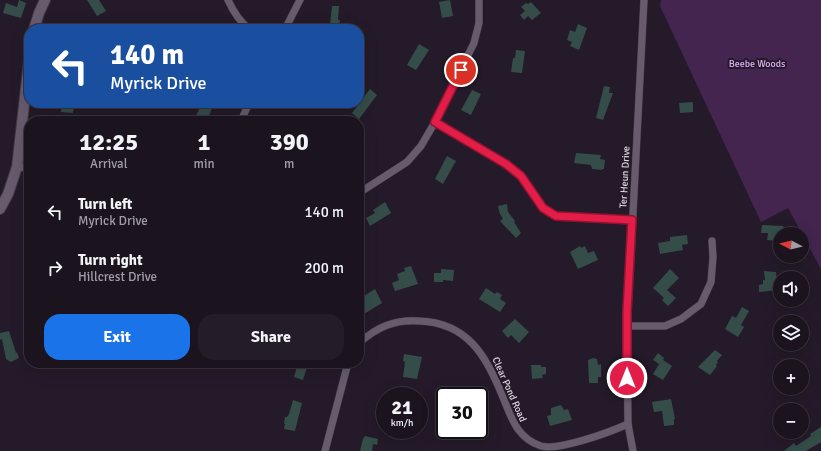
<!DOCTYPE html>
<html lang="en">
<head>
<meta charset="utf-8">
<style>
	:root { --surface:#1b141f; --page:#241d28; --text:#f1f3f6; --muted:#a09ea4; --line:#39333d; --accent:#1a73e8 }
	body { margin:0; font-family:Signika,sans-serif; background:var(--page); color:var(--text); height:100vh; display:flex; flex-direction:column; font-size:15px; white-space:nowrap }
	* { box-sizing:border-box; margin:0 }
	p { font-size:13px; color:var(--muted) }
	.icon { flex:none; width:22px; height:22px; fill:none; stroke:currentColor; stroke-width:2; stroke-linecap:round; stroke-linejoin:round }
	.map { position:relative; flex:1; overflow:hidden }
	.side { position:absolute; left:24px; top:116px; width:340px; height:252px; display:flex; flex-direction:column; background:var(--surface); border-radius:16px; box-shadow:0 4px 16px #0002,0 0 0 1px var(--line) }
	.side>* { flex:none }
	.top-card { position:absolute; left:24px; top:24px; width:340px; height:84px; border-radius:16px; box-shadow:0 4px 16px #0002,0 0 0 1px var(--line); background:#1a4fa0; color:#fff; overflow:hidden }
	.needle { width:26px; rotate:277deg }
	.tools { position:absolute; left:773px; top:227px; display:grid; gap:8px }
	.tools a { display:grid; place-items:center; width:36px; height:36px; border-radius:50%; background:var(--surface); box-shadow:0 4px 16px #0002,0 0 0 1px var(--line); font-size:20px }
	.speed { position:absolute; left:376px; top:387px; display:flex; gap:8px; font-size:20px; font-weight:700; text-align:center }
	.speed>* { display:grid; place-content:center; width:52px; height:52px; border-radius:50%; background:var(--surface); box-shadow:0 4px 16px #0002,0 0 0 1px var(--line); line-height:1 }
	.speed small { font-size:10px; font-weight:400 }
	.speed .limit { border:2px solid #111; border-radius:6px; background:#fff; color:#111 }
	.pin { position:absolute; display:grid; place-items:center; width:34px; height:34px; color:#fff; margin:-17px; border:2px solid #fff; border-radius:50%; box-shadow:0 1px 4px #0007 }
	.me { position:absolute; width:44px; margin:-22px; rotate:0deg; stroke-linejoin:round; filter:drop-shadow(0 0 3px #0008) }
	.turn { display:flex; align-items:center; gap:14px; height:84px; padding:0 20px; font-size:18px }
	.turn .icon { width:52px; height:52px; stroke-width:2.5 }
	.turn b { display:block; font-size:28px; line-height:34px }
	.eta { display:flex; justify-content:space-evenly; align-items:center; height:68px; text-align:center }
	.eta b { font-size:24px; font-weight:700; line-height:28px }
	.primary-button { display:flex; gap:8px; margin-top:auto; padding:8px 20px }
	.primary-button a { flex:1; height:46px; border-radius:16px; background:var(--accent); color:#fff; font-size:16px; font-weight:700; line-height:46px; text-align:center }
	.primary-button a+a { background:var(--page); color:var(--text) }
	ul { padding:0; list-style:none }
	li { display:flex; align-items:center; gap:12px; height:56px; padding:0 20px }
	li div { flex:1 }
	li b { display:block; font-size:15px }
	li em { font-style:normal }
	.map>svg:first-child { display:block }
</style>
</head>
<body>
<div class="map">
<svg width="821" height="451" viewBox="0 0 821 451">
	<rect width="100%" height="100%" fill="#241a29"/>
	<polygon fill="#432550" points="661,0 821,0 821,269 788,208 761,222 660,6"/>
	<g fill="#344d48">
		<polygon points="19,0 26,3 21,18 3,13 6,3 17,7"/>
		<polygon points="87,0 99,0 106,11 97,16"/>
		<polygon points="450,0 453,16 442,18 439,2"/>
		<polygon points="531,2 541,13 532,20 528,16 524,20 520,15 525,11 521,7 526,3 528,4"/>
		<polygon points="332,6 339,6 338,20 340,20 339,26 330,25"/>
		<polygon points="578,24 587,28 579,50 570,46 572,42 567,40 570,30 575,32"/>
		<polygon points="419,44 429,50 416,70 407,65"/>
		<polygon points="516,50 525,51 522,73 511,72 513,58 515,58"/>
		<polygon points="604,86 610,87 609,93 613,93 603,120 596,118"/>
		<polygon points="370,89 377,95 359,119 352,113"/>
		<polygon points="472,90 481,94 471,115 461,110"/>
		<polygon points="693,102 693,112 680,113 679,103"/>
		<polygon points="62,103 74,103 73,113 61,112"/>
		<polygon points="202,103 214,103 207,121 196,116"/>
		<polygon points="576,153 601,155 600,159 605,160 604,169 602,169 602,170 592,169 591,165 574,163"/>
		<polygon points="447,156 456,161 443,184 435,179"/>
		<polygon points="385,202 391,213 370,226 366,218 375,213 373,210"/>
		<polygon points="507,204 508,212 515,221 514,222 521,233 516,238 500,221 503,219 500,214 498,206"/>
		<polygon points="762,225 783,226 787,234 780,234 780,241 767,240 768,233 761,233"/>
		<polygon points="687,235 688,244 682,245 683,250 660,254 658,243 670,241 670,237"/>
		<polygon points="580,246 581,248 585,246 588,253 594,251 598,260 578,269 570,252"/>
		<polygon points="411,266 418,284 395,291 392,283 399,280 397,274 405,271 404,268"/>
		<polygon points="441,269 454,270 453,281 443,280 443,282 434,282 434,273 441,273"/>
		<polygon points="670,269 679,278 667,290 676,298 668,306 662,300 664,298 653,288"/>
		<polygon points="764,271 776,272 778,290 759,292 759,285 763,284 763,280 765,280"/>
		<polygon points="486,288 495,294 497,292 502,295 500,299 506,303 500,312 479,299"/>
		<polygon points="375,289 382,303 359,317 359,299"/>
		<polygon points="742,307 749,311 741,325 744,327 738,337 725,329 732,316 736,318"/>
		<polygon points="515,319 529,332 519,343 511,335 508,338 502,331"/>
		<polygon points="9,331 16,353 17,352 19,358 11,362 6,359 2,339 0,340 0,333"/>
		<polygon points="715,350 722,355 717,361 718,362 716,365 717,366 710,375 698,367"/>
		<polygon points="658,353 664,358 663,360 672,366 663,380 653,374 659,364 653,360"/>
		<polygon points="404,354 422,357 417,379 403,377 405,362 403,361"/>
		<polygon points="593,358 597,359 598,365 601,364 601,377 598,377 598,383 589,383 588,360"/>
		<polygon points="298,363 308,364 303,380 294,377"/>
		<polygon points="531,365 541,365 541,367 546,367 546,374 542,375 543,378 532,379"/>
		<polygon points="671,399 675,419 674,419 674,425 664,426 662,411 654,412 652,402"/>
		<polygon points="293,400 302,403 295,431 284,429 285,424 284,423 285,417 287,417 289,414"/>
		<polygon points="561,405 564,410 568,409 572,420 550,426 547,416 551,415 551,408"/>
		<polygon points="821,427 821,442 806,451 784,451 794,443 796,446 811,436 810,434"/>
		<polygon points="365,436 378,439 377,445 373,444 372,451 360,451 363,439"/>
	</g>
	<g fill="none" stroke-linecap="round" stroke-linejoin="round">
		<g stroke="#3f3744" stroke-width="8">
			<g id="minor">
				<path d="M 228,0 C 233,11 239,21 249,29"/>
				<polyline points="285,29 300,0"/>
				<polyline points="241,121 249,103"/>
				<polyline points="435,122 506,164 521,176 532,193 543,208 556,216 632,220"/>
				<polyline points="17,167 29,168"/>
				<polyline points="359,193 407,162 421,146 435,122 474,43 479,23 479,0"/>
				<polyline points="627,326 665,326 681,319 701,304 711,282 713,257 712,241"/>
				<path d="M 359,343 C 377,327 395,319 420,321 C 467,323 486,355 502,395 C 511,416 516,438 541,446 C 559,451 610,432 628,424"/>
				<polyline points="325,451 348,363"/>
				<polyline points="633,451 628,424 627,330 644,0"/>
			</g>
		</g>
		<g stroke="#3f3744" stroke-width="12">
			<g id="secondary">
				<polyline points="34,29 39,13 45,0"/>
				<polyline points="0,209 8,194 17,167 29,61"/>
			</g>
		</g>
		<use href="#minor" stroke="#675b6d" stroke-width="7"/>
		<use href="#secondary" stroke="#675b6d" stroke-width="10"/>
	</g>
	<g fill="none" stroke-linecap="round" stroke-linejoin="round">
		<g stroke="#92132f" stroke-width="10">
			<polyline id="route" points="461,70 435,122 506,164 521,176 543,208 556,216 632,220 627,311 627,378"/>
		</g>
		<use href="#route" stroke="#e11d48" stroke-width="7"/>
	</g>
	<g text-anchor="middle" stroke-width="4" stroke-linejoin="round" paint-order="stroke">
		<g font-size="10" fill="#e0aef9" stroke="#241a29">
			<text x="757" y="67">Beebe Woods</text>
		</g>
		<g font-size="10" fill="#ded7e2" stroke="#241a29">
			<text transform="translate(624 177) rotate(-87)" y="4">Ter Heun Drive</text>
			<text transform="translate(510 389) rotate(66)" y="4">Clear Pond Road</text>
		</g>
	</g>
</svg>
<div class="tools">
<a><svg class="needle" viewBox="-14 -14 28 28"><path d="M0-13l5 13h-10z" fill="#e53935"/><path d="M0 13l5-13h-10z" fill="#a09ea4"/></svg></a>
<a><svg class="icon" aria-label="sound" viewBox="0 0 24 24"><path d="M4 9h4l5-4v14l-5-4H4zM17 9q2 3 0 6"/></svg></a>
<a><svg class="icon" aria-label="layers" viewBox="0 0 24 24"><path d="M12 4l9 5-9 5-9-5zM3 14l9 5 9-5"/></svg></a>
<a>+</a>
<a>−</a>
</div>
<div class="speed"><div>21<small>km/h</small></div><div class="limit">30</div></div>
<div class="pin" style="left:461px;top:70px;background:#d93025"><svg class="icon" aria-label="arrive" viewBox="0 0 24 24"><path d="M6 21V4h12l-3 4 3 4H6"/></svg></div>
<svg class="me" style="left:627px;top:378px" viewBox="-20 -20 40 40"><circle r="17" fill="#e11d48" stroke="#fff" stroke-width="3"/><path d="M0-11L8 9 0 5-8 9z" fill="#fff"/></svg>
<div class="top-card">
<div class="turn"><svg class="icon" aria-label="left" viewBox="0 0 24 24"><path d="M17 20v-9H6M10 6l-5 5 5 5"/></svg><div><b>140 m</b>Myrick Drive</div></div>
</div>
<section class="side">
<div class="eta">
<div><b>12:25</b><p>Arrival</p></div>
<div><b>1</b><p>min</p></div>
<div><b>390</b><p>m</p></div>
</div>
<ul>
<li><svg class="icon" aria-label="left" viewBox="0 0 24 24"><path d="M17 20v-9H6M10 6l-5 5 5 5"/></svg><div><b>Turn left</b><p>Myrick Drive</p></div><em>140 m</em></li>
<li><svg class="icon" aria-label="right" viewBox="0 0 24 24"><path d="M7 20v-9h11M14 6l5 5-5 5"/></svg><div><b>Turn right</b><p>Hillcrest Drive</p></div><em>200 m</em></li>
</ul>
<div class="primary-button"><a>Exit</a><a>Share</a></div>
</section>
</div>
</body>
</html>
